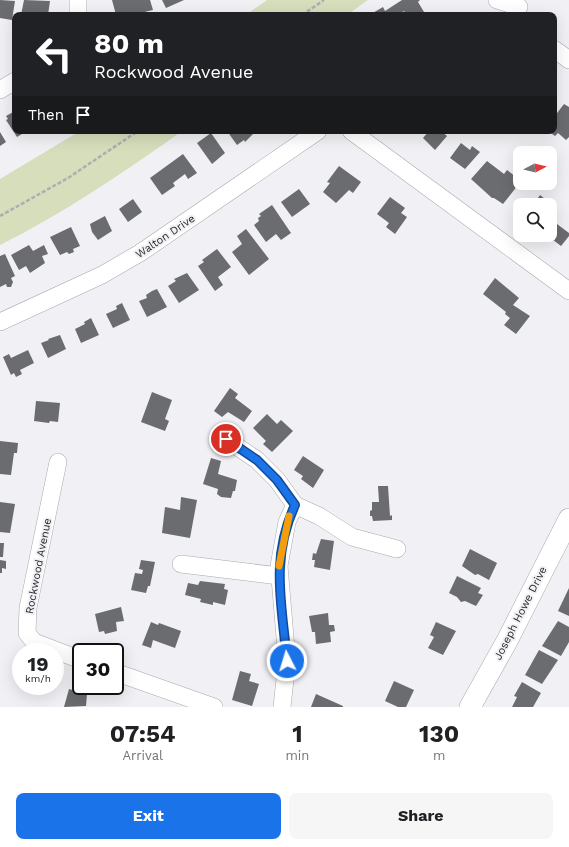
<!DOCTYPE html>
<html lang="en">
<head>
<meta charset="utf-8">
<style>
	:root { --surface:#fff; --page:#f6f6f6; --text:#202124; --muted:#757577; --accent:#1a73e8 }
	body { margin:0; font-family:"Work Sans",sans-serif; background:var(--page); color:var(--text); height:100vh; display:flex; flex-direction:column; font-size:15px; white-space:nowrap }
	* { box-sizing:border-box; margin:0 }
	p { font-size:13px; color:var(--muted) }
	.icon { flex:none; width:22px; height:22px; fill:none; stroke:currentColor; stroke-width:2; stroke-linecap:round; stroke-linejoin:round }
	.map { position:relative; height:707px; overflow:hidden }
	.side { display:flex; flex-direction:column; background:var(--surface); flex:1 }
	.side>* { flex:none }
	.top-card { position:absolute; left:12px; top:12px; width:545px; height:122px; border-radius:8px; box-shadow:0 4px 16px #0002; background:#202124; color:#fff; overflow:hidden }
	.needle { width:26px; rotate:83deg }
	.controls { position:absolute; left:513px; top:146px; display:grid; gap:8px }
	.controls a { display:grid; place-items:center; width:44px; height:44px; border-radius:8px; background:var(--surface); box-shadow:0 4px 16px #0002; font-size:20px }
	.speed { position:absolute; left:12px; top:643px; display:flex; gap:8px; font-size:20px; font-weight:700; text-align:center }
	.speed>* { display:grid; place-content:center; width:52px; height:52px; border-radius:50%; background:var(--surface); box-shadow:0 4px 16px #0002; line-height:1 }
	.speed small { font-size:10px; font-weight:400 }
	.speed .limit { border:2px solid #111; border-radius:6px; background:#fff; color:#111 }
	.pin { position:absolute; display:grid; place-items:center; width:34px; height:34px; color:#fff; margin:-17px; border:2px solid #fff; border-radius:50%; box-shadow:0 1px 4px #0007 }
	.me { position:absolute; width:44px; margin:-22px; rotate:355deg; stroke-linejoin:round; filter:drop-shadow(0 0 3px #0008) }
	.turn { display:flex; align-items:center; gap:14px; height:84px; padding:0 16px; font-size:18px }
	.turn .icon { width:52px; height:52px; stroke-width:2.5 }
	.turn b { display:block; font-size:28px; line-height:34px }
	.then { display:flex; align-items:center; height:38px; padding:0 16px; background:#0003; gap:8px; font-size:15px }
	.eta { display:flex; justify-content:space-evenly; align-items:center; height:68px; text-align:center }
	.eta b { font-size:24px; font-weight:700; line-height:28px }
	.primary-button { display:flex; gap:8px; margin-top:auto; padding:8px 16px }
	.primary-button a { flex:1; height:46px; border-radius:8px; background:var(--accent); color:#fff; font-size:16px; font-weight:700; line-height:46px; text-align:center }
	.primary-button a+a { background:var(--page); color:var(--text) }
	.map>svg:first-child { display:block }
</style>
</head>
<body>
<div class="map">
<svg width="569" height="707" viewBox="0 0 569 707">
	<rect width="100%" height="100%" fill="#f1f1f5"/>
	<g fill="#d6debc">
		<polygon points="267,0 368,0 347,15 246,15"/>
		<path d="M 80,131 L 182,131 C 123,173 64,213 0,245 L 0,179 Z"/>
	</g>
	<g fill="#6b6c6f">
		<polygon points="0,0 15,1 12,20 0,18"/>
		<polygon points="24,0 50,1 48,15 21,15"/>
		<polygon points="112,0 150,0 153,10 132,15 116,15"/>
		<polygon points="162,0 184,0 166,8"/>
		<polygon points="402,0 420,0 418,2 424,12 419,15 407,15 404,11 398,15 371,14 383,7 385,11"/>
		<polygon points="564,104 569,107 569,137 566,140 558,133 555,136 548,131 554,131 554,117"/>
		<polygon points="15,111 15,131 27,131 17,137 6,120 8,119 6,116"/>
		<polygon points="227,131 254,131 255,132 245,142 244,140 237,145"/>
		<polygon points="429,131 441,131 447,136 435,150 423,138"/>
		<polygon points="0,132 6,142 0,146"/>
		<polygon points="211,133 225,153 212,164 197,143"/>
		<polygon points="461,143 470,150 472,146 480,152 465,169 450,158"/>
		<polygon points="183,154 197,173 188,179 185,174 173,183 175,186 162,195 150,178"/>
		<polygon points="487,161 504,174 507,170 516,177 513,180 518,185 503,204 494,198 492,198 471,179"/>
		<polygon points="339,166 361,182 353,193 349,190 336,203 323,192 330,183 327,182"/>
		<polygon points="299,189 310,204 292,217 281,202"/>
		<polygon points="540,195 550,203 548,205 533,205"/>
		<polygon points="390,197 405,208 401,213 407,217 395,234 386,227 389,223 377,214"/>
		<polygon points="133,199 142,212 128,222 119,209"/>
		<polygon points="272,205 291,233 281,240 276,234 266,242 254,225 259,221 258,218 261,216 259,214"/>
		<polygon points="105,216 112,231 98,240 92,232 90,224"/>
		<polygon points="557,224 569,233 569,236 561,246 548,236 552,230 550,229 552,226 554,228"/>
		<polygon points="71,227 80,246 73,249 74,252 69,254 67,252 60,255 50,237"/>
		<polygon points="246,229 269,259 249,275 232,252 242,244 237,236"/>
		<polygon points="29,245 33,251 44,245 48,254 42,256 45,263 30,273 26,266 19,270 11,255"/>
		<polygon points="217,249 231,267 218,277 223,285 215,291 198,266 204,262 202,260"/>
		<polygon points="5,254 15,276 11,278 13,282 11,287 7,287 6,284 0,287 0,256"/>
		<polygon points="187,273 199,290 179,303 168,286 176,281 174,279"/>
		<polygon points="495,278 519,298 513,305 530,316 516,334 504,325 510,318 505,314 506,312 483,294"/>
		<polygon points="157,289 167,307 147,317 139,301 147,298 146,295 152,291"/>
		<polygon points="122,303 130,320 113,328 106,314 117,309 116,306"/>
		<polygon points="91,318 99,335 81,343 75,329 85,324 84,322"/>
		<polygon points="60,335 66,349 48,358 41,343 49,340 48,339"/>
		<polygon points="28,350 34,363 20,370 22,374 16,377 14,373 11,375 3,357 9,354 11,358"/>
		<polygon points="230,388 238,394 235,398 252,411 244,422 228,412 222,417 214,411"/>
		<polygon points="152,392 172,400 165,419 169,421 165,431 141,422"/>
		<polygon points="36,401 60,403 58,422 50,421 49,423 34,421"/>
		<polygon points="267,414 277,424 281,420 293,431 272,452 263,444 266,441 253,428"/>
		<polygon points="0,441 18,443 17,453 14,453 11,475 0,474"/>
		<polygon points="303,456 324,470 313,488 301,479 303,476 294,470"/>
		<polygon points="211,458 221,461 218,474 237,480 235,491 233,491 231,498 221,497 217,494 218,489 203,484"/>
		<polygon points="378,486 388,486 390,516 392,515 392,520 373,521 372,516 370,516 370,511 372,510 372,502 379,502"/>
		<polygon points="181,497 197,500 190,538 162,533 165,507 180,510"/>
		<polygon points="0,502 15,504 10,533 0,532"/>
		<polygon points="321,539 334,541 330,570 314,567 315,560 312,560 313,553 316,554"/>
		<polygon points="0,543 4,543 3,557 0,557"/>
		<polygon points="470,549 497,563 489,580 478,574 475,575 462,566"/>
		<polygon points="0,560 6,561 6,569 2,568 2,573 0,573"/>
		<polygon points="141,560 155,562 150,586 148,586 146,593 131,590 135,573 142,574 143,570 139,569"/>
		<polygon points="457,576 481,588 478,593 483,595 476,606 465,601 461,602 457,597 449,593"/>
		<polygon points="200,581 225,584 224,589 228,590 225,605 213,602 213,605 200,602 201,599 185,595 188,583 198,585"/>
		<polygon points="569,588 569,616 558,611"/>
		<polygon points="121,607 124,621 116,622 117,631 105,634 104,631 99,632 95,614"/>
		<polygon points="328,613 329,625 334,625 335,631 330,632 331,642 316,644 315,632 312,632 309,616"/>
		<polygon points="558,621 569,627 569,642 561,656 542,646"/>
		<polygon points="151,622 158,625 159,623 181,631 175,648 153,640 151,648 142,645"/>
		<polygon points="436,622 456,631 443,655 428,648 434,637 430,635"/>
		<polygon points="539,650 558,660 542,684 525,675"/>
		<polygon points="240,671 251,674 249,681 259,684 252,706 232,700"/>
		<polygon points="394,681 414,690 406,707 398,707 385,701"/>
		<polygon points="522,682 541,693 533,707 512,707 517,697 514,696"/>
		<polygon points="69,689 87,694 86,706 64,707"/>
		<polygon points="316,694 343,706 343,707 311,707"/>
	</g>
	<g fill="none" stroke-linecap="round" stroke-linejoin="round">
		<g stroke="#a8a9ad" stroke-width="18">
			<g id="minor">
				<polyline points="497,0 519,7"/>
				<polyline points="78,15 78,0"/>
				<polyline points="554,49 569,60"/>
				<polyline points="0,90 15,81"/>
				<polyline points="351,131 569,291"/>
				<polyline points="0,322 102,275 140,253 318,131"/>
				<polyline points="226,439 257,460 277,480 295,505 319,516 352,537 397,549"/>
				<polyline points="58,462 28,608 27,633 34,642 81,660"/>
				<polyline points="181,564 279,576"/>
				<polyline points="115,672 214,707"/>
				<polyline points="282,707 287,661 279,566 287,522 295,505"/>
			</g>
		</g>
		<g stroke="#a8a9ad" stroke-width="22">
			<polyline id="major" points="470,707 507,641 569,519"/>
		</g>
		<g stroke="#aeaeb1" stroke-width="2.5" stroke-dasharray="4 2" stroke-linecap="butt">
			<polyline points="302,15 324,0"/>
			<polyline points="0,216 68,178 138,131"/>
		</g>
		<use href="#minor" stroke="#fff" stroke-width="17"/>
		<use href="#major" stroke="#fff" stroke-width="21"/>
	</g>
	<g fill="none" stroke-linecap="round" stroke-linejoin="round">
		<g stroke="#114b97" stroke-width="10">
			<path id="route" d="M 226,439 L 257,460 L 277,480 L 295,505 C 270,559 282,605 287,661"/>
		</g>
		<use href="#route" stroke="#1a73e8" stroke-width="7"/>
		<polyline stroke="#f59e0b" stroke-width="7" points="279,566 289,516"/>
	</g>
	<g text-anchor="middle" stroke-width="4" stroke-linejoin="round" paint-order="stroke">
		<g font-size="11" fill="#28282a" stroke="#f1f1f5">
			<text transform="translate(165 236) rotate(-34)" y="4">Walton Drive</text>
			<text transform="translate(38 566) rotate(-79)" y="4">Rockwood Avenue</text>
			<text transform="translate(520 613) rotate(-63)" y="4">Joseph Howe Drive</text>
		</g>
	</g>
</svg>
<div class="controls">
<a><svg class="needle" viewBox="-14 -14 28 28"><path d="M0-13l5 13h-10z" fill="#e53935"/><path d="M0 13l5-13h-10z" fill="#757577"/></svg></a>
<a><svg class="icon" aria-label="search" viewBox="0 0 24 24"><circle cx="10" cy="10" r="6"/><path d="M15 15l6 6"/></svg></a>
</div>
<div class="speed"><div>19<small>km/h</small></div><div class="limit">30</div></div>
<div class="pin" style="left:226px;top:439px;background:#d93025"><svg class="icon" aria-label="arrive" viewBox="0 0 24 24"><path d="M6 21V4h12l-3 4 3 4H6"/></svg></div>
<svg class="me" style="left:287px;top:661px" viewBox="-20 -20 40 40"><circle r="17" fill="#1a73e8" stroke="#fff" stroke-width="3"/><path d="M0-11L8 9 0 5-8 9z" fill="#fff"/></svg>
<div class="top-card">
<div class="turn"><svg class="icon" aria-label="left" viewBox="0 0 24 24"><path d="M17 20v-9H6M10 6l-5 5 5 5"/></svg><div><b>80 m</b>Rockwood Avenue</div></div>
<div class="then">Then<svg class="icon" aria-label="arrive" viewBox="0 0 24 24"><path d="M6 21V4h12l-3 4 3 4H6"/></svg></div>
</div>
</div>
<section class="side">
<div class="eta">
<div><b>07:54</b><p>Arrival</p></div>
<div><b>1</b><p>min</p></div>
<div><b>130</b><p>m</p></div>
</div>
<div class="primary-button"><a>Exit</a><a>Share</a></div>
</section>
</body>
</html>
